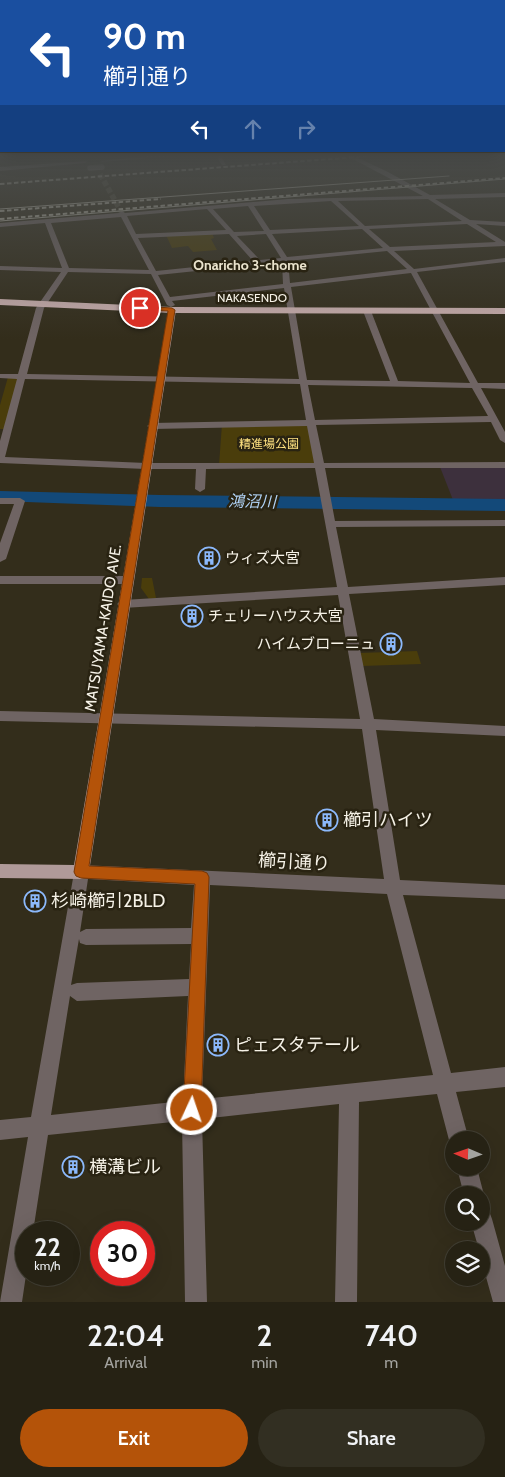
<!DOCTYPE html>
<html lang="en">
<head>
<meta charset="utf-8">
<style>
	:root { --surface:#262214; --page:#322f22; --text:#f1f3f6; --muted:#a4a4a0; --line:#423f34; --accent:#b45309 }
	body { margin:0; font-family:Cabin,"Noto Sans JP",sans-serif; background:var(--page); color:var(--text); height:100vh; display:flex; flex-direction:column; font-size:19px; white-space:nowrap }
	* { box-sizing:border-box; margin:0 }
	p { font-size:16px; color:var(--muted) }
	.icon { flex:none; width:28px; height:28px; fill:none; stroke:currentColor; stroke-width:2; stroke-linecap:round; stroke-linejoin:round }
	.map { position:relative; height:1302px; overflow:hidden }
	.drawer { display:flex; flex-direction:column; background:var(--surface); flex:1 }
	.drawer>* { flex:none }
	.guide { position:absolute; left:0px; top:0px; width:505px; height:152px; box-shadow:0 5px 20px #0002,0 0 0 1px var(--line); background:#1a4fa0; color:#fff; overflow:hidden }
	.needle { width:32px; rotate:272deg }
	.controls { position:absolute; left:445px; top:1131px; display:grid; gap:10px }
	.controls a { display:grid; place-items:center; width:45px; height:45px; border-radius:50%; background:var(--surface); box-shadow:0 5px 20px #0002,0 0 0 1px var(--line); font-size:25px }
	.speed { position:absolute; left:15px; top:1221px; display:flex; gap:10px; font-size:25px; font-weight:700; text-align:center }
	.speed>* { display:grid; place-content:center; width:65px; height:65px; border-radius:50%; background:var(--surface); box-shadow:0 5px 20px #0002,0 0 0 1px var(--line); line-height:1 }
	.speed small { font-size:12px; font-weight:400 }
	.speed .limit { border:8px solid #d22; background:#fff; color:#111 }
	.pin { position:absolute; display:grid; place-items:center; width:42px; height:42px; color:#fff; margin:-21px; border:2px solid #fff; border-radius:50%; box-shadow:0 1px 5px #0007 }
	.me { position:absolute; width:55px; margin:-28px; rotate:3deg; stroke-linejoin:round; filter:drop-shadow(0 0 4px #0008) }
	.turn { display:flex; align-items:center; gap:18px; height:105px; padding:0 20px; font-size:22px }
	.turn .icon { width:65px; height:65px; stroke-width:2.5 }
	.turn b { display:block; font-size:35px; line-height:42px }
	.lanes { display:flex; align-items:center; height:48px; padding:0 20px; background:#0003; justify-content:center; gap:25px; direction:ltr }
	.lanes .off { opacity:.35 }
	.eta { display:flex; justify-content:space-evenly; align-items:center; height:85px; text-align:center }
	.eta b { font-size:30px; font-weight:600; line-height:35px }
	.button { display:flex; gap:10px; margin-top:auto; padding:10px 20px }
	.button a { flex:1; height:58px; border-radius:30px; background:var(--accent); color:#fff; font-size:20px; font-weight:600; line-height:58px; text-align:center }
	.button a+a { background:var(--page); color:var(--text) }
	.map>svg:first-child { display:block }
</style>
</head>
<body>
<div class="map">
<svg width="505" height="1302" viewBox="0 0 505 1302">
	<rect width="100%" height="100%" fill="#332d1b"/>
	<polygon fill="#3d303d" points="440,467 505,467 505,501 453,500"/>
	<g fill="#4a3d0b">
		<polygon points="212,233 214,238 211,239 217,250 193,252 188,246 172,248 166,235"/>
		<polygon points="8,377 20,377 7,429 0,429 0,405"/>
		<polygon points="311,423 318,464 219,465 222,424"/>
		<polygon points="142,578 152,578 156,598 149,599 141,588"/>
		<polygon points="417,651 421,664 362,666 360,653"/>
	</g>
	<g fill="none" stroke-linecap="round" stroke-linejoin="round">
		<polygon fill="#134979" fill-rule="evenodd" points="0,491 160,495 505,499 505,511 160,507 0,501"/>
		<polyline stroke="#504b3a" stroke-width="5.5" stroke-dasharray="5.5 2.5" stroke-linecap="butt" points="100,174 122,213"/>
		<g fill="#6f6463" fill-rule="evenodd">
			<polygon points="149,156 176,156 102,162 100,161"/>
			<polygon points="216,156 221,156 226,165 222,165"/>
			<path d="M 347,156 L 354,156 L 388,172 L 430,195 L 505,193 L 505,197 L 435,199 L 470,220 L 505,222 L 505,226 L 476,224 L 505,242 L 505,246 L 394,251 L 414,269 L 505,258 L 505,262 L 417,272 L 478,383 L 505,383 L 505,389 L 481,388 L 505,432 L 505,443 L 500,440 L 491,422 L 316,425 L 324,463 L 505,462 L 505,468 L 325,468 L 335,521 L 505,520 L 505,526 L 336,527 L 348,587 L 505,577 L 505,585 L 349,594 L 374,719 L 505,726 L 505,736 L 376,730 L 400,880 L 505,885 L 505,899 L 403,895 L 451,1073 L 505,1067 L 505,1087 L 456,1092 L 469,1140 L 454,1140 L 454,1148 L 449,1140 L 437,1094 L 359,1102 L 357,1302 L 335,1302 L 339,1104 L 202,1119 L 207,1302 L 185,1302 L 182,1121 L 48,1135 L 33,1232 L 26,1232 L 26,1275 L 22,1302 L 0,1302 L 28,1137 L 0,1140 L 0,1120 L 31,1117 L 75,867 L 81,865 L 384,879 L 362,729 L 0,721 L 0,711 L 360,719 L 338,595 L 123,608 L 117,604 L 123,600 L 337,587 L 315,468 L 206,469 L 205,489 L 200,492 L 195,489 L 196,469 L 146,469 L 0,463 L 0,441 L 17,379 L 0,378 L 0,374 L 18,374 L 36,308 L 61,272 L 0,270 L 0,266 L 62,268 L 45,223 L 0,227 L 0,223 L 119,213 L 122,211 L 125,213 L 288,199 L 423,196 ZM 428,199 L 462,221 L 365,226 L 338,201 ZM 331,201 L 359,226 L 270,230 L 254,206 ZM 248,206 L 264,231 L 234,232 L 213,209 ZM 207,209 L 226,230 L 136,234 L 127,216 ZM 121,217 L 149,270 L 69,268 L 51,223 ZM 467,224 L 496,242 L 390,247 L 369,229 ZM 362,229 L 383,248 L 287,257 L 272,234 ZM 229,234 L 253,261 L 156,271 L 138,238 ZM 266,234 L 281,258 L 260,260 L 237,236 ZM 387,251 L 407,269 L 290,283 L 288,261 ZM 282,262 L 283,284 L 170,297 L 158,275 ZM 68,272 L 151,274 L 167,305 L 171,307 L 175,305 L 172,301 L 284,288 L 299,379 L 27,374 L 44,308 ZM 411,273 L 470,383 L 398,381 L 371,311 L 367,309 L 363,311 L 390,381 L 307,380 L 291,287 ZM 25,379 L 300,384 L 306,420 L 152,423 L 147,426 L 152,429 L 307,426 L 314,463 L 146,463 L 5,457 ZM 308,385 L 472,388 L 488,416 L 315,420 ZM 88,879 L 194,885 L 191,928 L 86,929 L 80,932 ZM 210,885 L 387,894 L 433,1075 L 202,1099 ZM 79,939 L 80,943 L 86,945 L 191,944 L 189,979 L 77,983 L 71,985 ZM 70,996 L 77,1001 L 188,996 L 183,1101 L 51,1115 Z"/>
			<polygon points="87,161 85,163 0,171 0,167"/>
			<polygon points="0,498 20,498 25,501 6,559 0,562 0,543 14,504 0,504"/>
			<polygon points="0,576 127,576 133,580 127,584 0,584"/>
			<polygon points="457,1168 477,1168 484,1195 481,1202 481,1195 464,1195"/>
			<polygon points="481,1208 489,1211 492,1219 505,1266 505,1302 493,1302 481,1259 481,1250 479,1250 471,1222 481,1222"/>
		</g>
		<polygon fill="#b09a99" fill-rule="evenodd" points="169,308 176,310 89,872 87,877 81,879 0,878 0,864 74,865"/>
		<polygon fill="#caafae" fill-rule="evenodd" points="0,299 172,307 505,308 505,314 172,313 0,305"/>
		<g stroke="#b9b5a7" stroke-width="1">
			<polyline points="0,209 449,176"/>
			<polyline points="0,221 505,179"/>
		</g>
		<g stroke="#b9b5a7" stroke-width="2" stroke-dasharray="4.5 2.5" stroke-linecap="butt">
			<polyline points="0,184 370,156"/>
			<polyline points="0,211 161,199"/>
			<polyline points="0,219 505,178"/>
		</g>
		<polyline stroke="#6f6463" stroke-width="5.5" points="90,168 102,167"/>
	</g>
	<linearGradient id="sky" x2="0" y2="1"><stop stop-color="#1c190f"/><stop offset="0.46" stop-color="#4a4c4a"/><stop offset="1" stop-color="#4a4c4a" stop-opacity="0"/></linearGradient>
	<rect width="505" height="339" fill="url(#sky)"/>
	<polygon fill="#b45309" stroke="#753606" points="140,306 172,308 175,310 89,866 202,871 207,873 209,877 201,1110 198,1117 192,1119 185,1117 183,1110 195,884 81,878 76,876 74,872 168,311 138,310 138,307"/>
	<defs>
		<g id="building-ring" transform="scale(1.125)"><circle r="9.5" fill="#292312" stroke="#8cb9fc" stroke-width="1.5"/><path d="M-4-6H4V6H1V3H-1V6H-4ZM-2.5-4.3h1.7v1.8h-1.7ZM.8-4.3h1.7v1.8H.8ZM-2.5-1h1.7V.8h-1.7ZM.8-1h1.7V.8H.8Z" fill="#8cb9fc"/></g>
	</defs>
	<g fill-rule="evenodd">
		<use href="#building-ring" x="209" y="558"/>
		<use href="#building-ring" x="192" y="616"/>
		<use href="#building-ring" x="391" y="644"/>
		<use href="#building-ring" x="327" y="820"/>
		<use href="#building-ring" x="35" y="901"/>
		<use href="#building-ring" x="218" y="1045"/>
		<use href="#building-ring" x="73" y="1167"/>
	</g>
	<g text-anchor="middle" stroke-width="5" stroke-linejoin="round" paint-order="stroke">
		<g font-size="12" fill="#f6f2e7" stroke="#292312">
			<text x="252" y="302">NAKASENDO</text>
		</g>
		<g font-size="12" fill="#fee180" stroke="#292312">
			<text x="269" y="448">精進場公園</text>
		</g>
		<g font-size="14" font-weight="bold" fill="#eae3cd" stroke="#292312">
			<text x="250" y="270">Onaricho 3-chome</text>
		</g>
		<g font-size="15" fill="#f6f2e7" stroke="#292312" text-anchor="start">
			<text x="225" y="563">ウィズ大宮</text>
			<text x="208" y="621">チェリーハウス大宮</text>
			<text x="375" y="649" text-anchor="end">ハイムブローニュ</text>
		</g>
		<g font-size="15" fill="#f6f2e7" stroke="#292312">
			<text transform="translate(103 628) rotate(-81)" y="5">MATSUYAMA-KAIDO AVE.</text>
		</g>
		<g font-size="16" font-style="italic" fill="#b1d3f6" stroke="#292312">
			<text transform="translate(252 501) rotate(1)" y="6">鴻沼川</text>
		</g>
		<g font-size="18" fill="#f6f2e7" stroke="#292312" text-anchor="start">
			<text x="343" y="826">櫛引ハイツ</text>
			<text x="51" y="907">杉崎櫛引2BLD</text>
			<text x="234" y="1051">ピェスタテール</text>
			<text x="89" y="1173">横溝ビル</text>
		</g>
		<g font-size="18" fill="#f6f2e7" stroke="#292312">
			<text transform="translate(294 862) rotate(3)" y="6">櫛引通り</text>
		</g>
	</g>
</svg>
<div class="controls">
<a><svg class="needle" viewBox="-14 -14 28 28"><path d="M0-13l5 13h-10z" fill="#e53935"/><path d="M0 13l5-13h-10z" fill="#a4a4a0"/></svg></a>
<a><svg class="icon" aria-label="search" viewBox="0 0 24 24"><circle cx="10" cy="10" r="6"/><path d="M15 15l6 6"/></svg></a>
<a><svg class="icon" aria-label="layers" viewBox="0 0 24 24"><path d="M12 4l9 5-9 5-9-5zM3 14l9 5 9-5"/></svg></a>
</div>
<div class="speed"><div>22<small>km/h</small></div><div class="limit">30</div></div>
<div class="pin" style="left:140px;top:308px;background:#d93025"><svg class="icon" aria-label="arrive" viewBox="0 0 24 24"><path d="M6 21V4h12l-3 4 3 4H6"/></svg></div>
<svg class="me" style="left:192px;top:1110px" viewBox="-20 -20 40 40"><circle r="17" fill="#b45309" stroke="#fff" stroke-width="3"/><path d="M0-11L8 9 0 5-8 9z" fill="#fff"/></svg>
<div class="guide">
<div class="turn"><svg class="icon" aria-label="left" viewBox="0 0 24 24"><path d="M17 20v-9H6M10 6l-5 5 5 5"/></svg><div><b>90 m</b>櫛引通り</div></div>
<div class="lanes"><svg class="icon" aria-label="left" viewBox="0 0 24 24"><path d="M17 20v-9H6M10 6l-5 5 5 5"/></svg><svg class="icon off" aria-label="ahead" viewBox="0 0 24 24"><path d="M12 20V5M6 11l6-6 6 6"/></svg><svg class="icon off" aria-label="right" viewBox="0 0 24 24"><path d="M7 20v-9h11M14 6l5 5-5 5"/></svg></div>
</div>
</div>
<section class="drawer">
<div class="eta">
<div><b>22:04</b><p>Arrival</p></div>
<div><b>2</b><p>min</p></div>
<div><b>740</b><p>m</p></div>
</div>
<div class="button"><a>Exit</a><a>Share</a></div>
</section>
</body>
</html>
